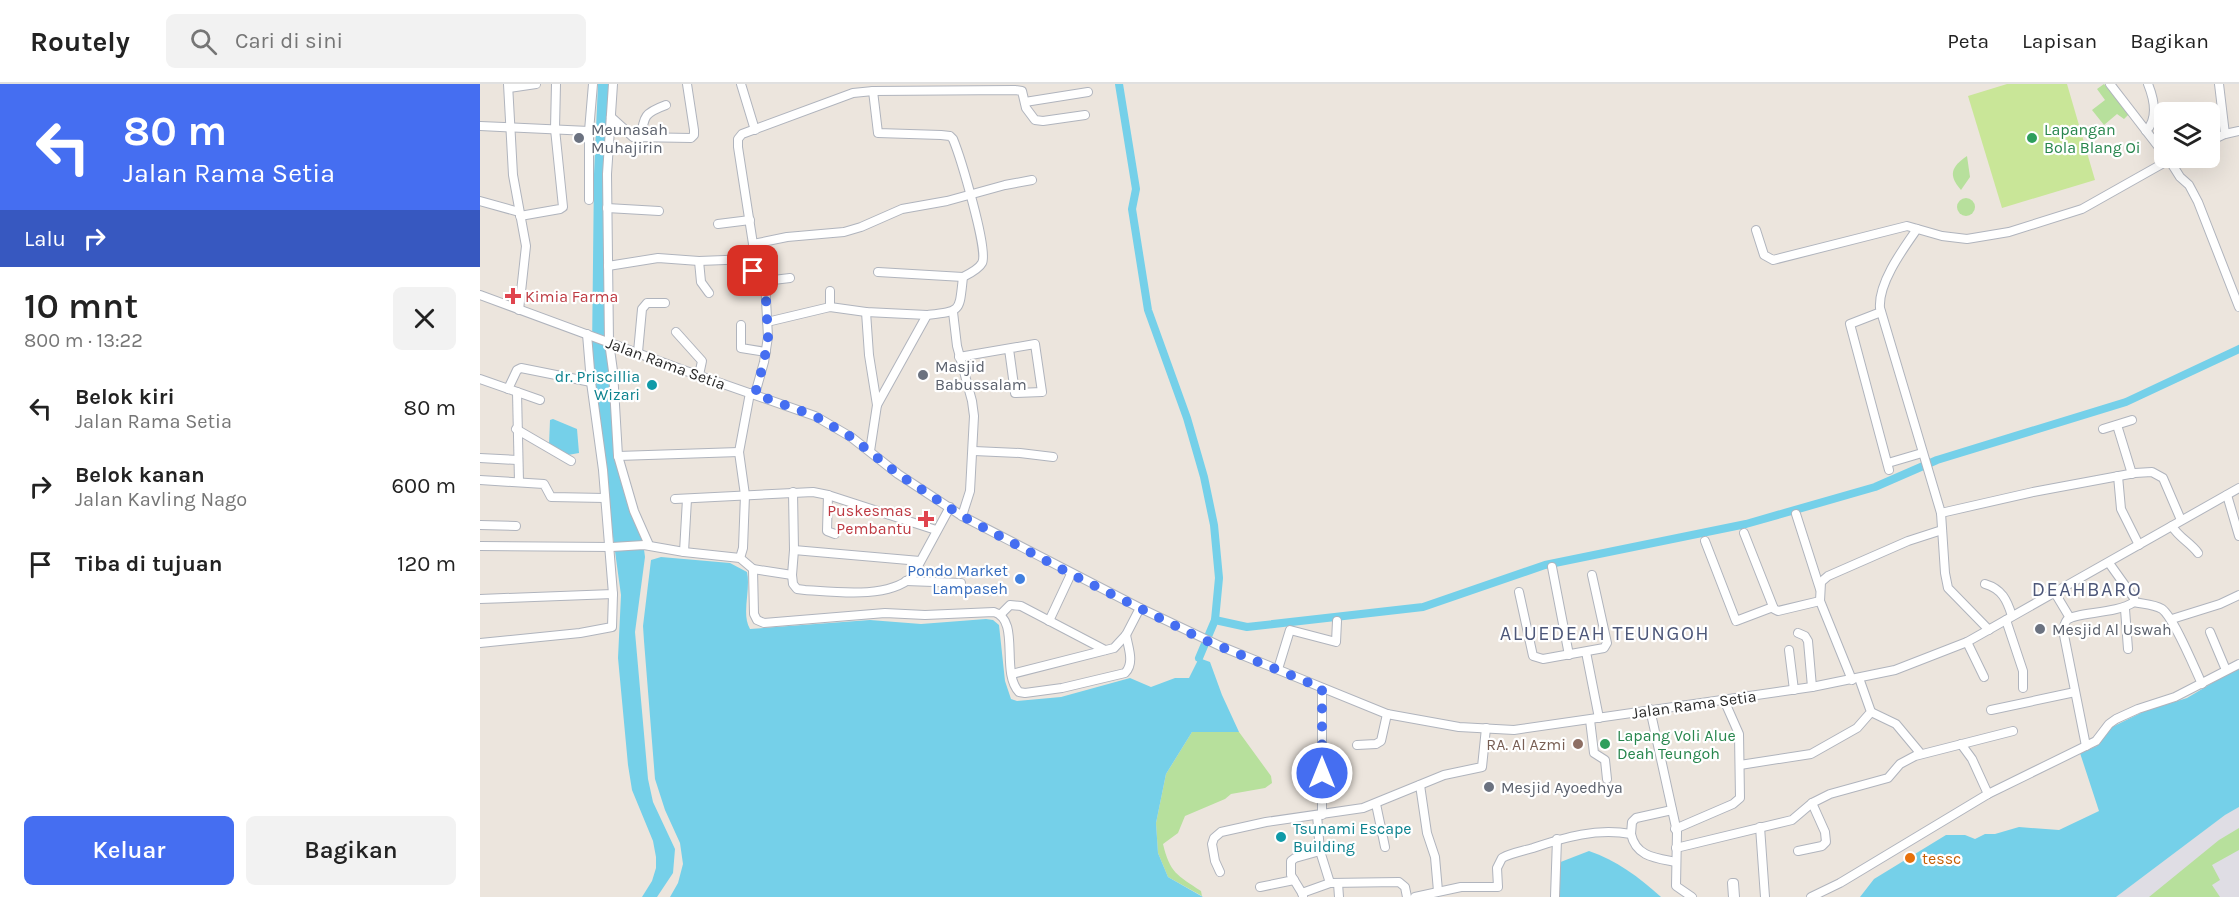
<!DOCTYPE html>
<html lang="id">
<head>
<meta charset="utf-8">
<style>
	:root { --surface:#fff; --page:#f2f2f2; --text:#222; --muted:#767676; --line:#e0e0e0; --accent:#456ef1 }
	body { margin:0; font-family:Karla,sans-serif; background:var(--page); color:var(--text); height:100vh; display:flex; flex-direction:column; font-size:22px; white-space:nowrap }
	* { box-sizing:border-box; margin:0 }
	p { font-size:20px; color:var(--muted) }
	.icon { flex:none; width:33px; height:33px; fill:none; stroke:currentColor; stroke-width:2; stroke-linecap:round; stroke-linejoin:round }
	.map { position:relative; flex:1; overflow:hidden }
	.details { display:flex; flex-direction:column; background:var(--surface); width:480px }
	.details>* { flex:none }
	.guide { background:#456ef1; color:#fff; overflow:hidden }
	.buttons { position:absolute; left:1674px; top:18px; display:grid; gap:12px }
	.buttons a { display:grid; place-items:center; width:66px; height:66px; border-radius:9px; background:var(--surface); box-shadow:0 6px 24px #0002; font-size:30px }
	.pin { position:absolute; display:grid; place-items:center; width:51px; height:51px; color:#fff; margin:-26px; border-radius:12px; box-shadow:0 3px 9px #0006 }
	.me { position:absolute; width:66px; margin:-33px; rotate:0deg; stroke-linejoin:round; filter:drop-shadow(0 0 4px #0008) }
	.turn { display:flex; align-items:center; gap:21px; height:126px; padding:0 24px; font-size:27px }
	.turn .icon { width:78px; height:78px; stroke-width:2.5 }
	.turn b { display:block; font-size:42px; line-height:51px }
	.then { display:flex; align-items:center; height:57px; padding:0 24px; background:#0003; gap:12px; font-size:22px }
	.round { display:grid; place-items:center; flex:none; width:63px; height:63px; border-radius:9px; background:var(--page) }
	.headline { display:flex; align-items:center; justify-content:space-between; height:102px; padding:0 24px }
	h1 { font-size:36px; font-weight:600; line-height:45px }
	.action { display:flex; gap:12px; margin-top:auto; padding:12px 24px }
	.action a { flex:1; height:69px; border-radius:9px; background:var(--accent); color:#fff; font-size:24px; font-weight:600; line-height:69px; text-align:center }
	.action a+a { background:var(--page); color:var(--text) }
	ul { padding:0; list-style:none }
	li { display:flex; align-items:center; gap:18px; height:78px; padding:0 24px }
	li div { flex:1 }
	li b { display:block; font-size:22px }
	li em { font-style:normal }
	header { display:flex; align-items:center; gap:36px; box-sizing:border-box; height:84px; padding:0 30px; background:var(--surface); border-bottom:2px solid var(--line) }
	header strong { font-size:28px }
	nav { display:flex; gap:33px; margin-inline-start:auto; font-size:21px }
	.search { width:420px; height:54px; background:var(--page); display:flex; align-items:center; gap:15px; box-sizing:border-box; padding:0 21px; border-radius:9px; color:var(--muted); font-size:22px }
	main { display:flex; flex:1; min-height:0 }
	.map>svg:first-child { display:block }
</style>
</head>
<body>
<header>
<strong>Routely</strong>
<div class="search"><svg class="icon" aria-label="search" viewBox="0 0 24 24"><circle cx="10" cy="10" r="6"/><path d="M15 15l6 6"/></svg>Cari di sini</div>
<nav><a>Peta</a><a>Lapisan</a><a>Bagikan</a></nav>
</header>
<main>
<section class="details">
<div class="guide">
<div class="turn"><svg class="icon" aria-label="left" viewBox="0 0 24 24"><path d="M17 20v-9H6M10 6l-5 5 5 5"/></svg><div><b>80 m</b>Jalan Rama Setia</div></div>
<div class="then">Lalu<svg class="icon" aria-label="right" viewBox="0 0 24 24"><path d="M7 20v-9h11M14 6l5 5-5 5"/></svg></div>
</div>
<div class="headline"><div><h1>10 mnt</h1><p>800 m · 13:22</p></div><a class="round"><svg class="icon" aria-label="close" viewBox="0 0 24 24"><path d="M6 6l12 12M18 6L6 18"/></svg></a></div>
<ul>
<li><svg class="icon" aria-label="left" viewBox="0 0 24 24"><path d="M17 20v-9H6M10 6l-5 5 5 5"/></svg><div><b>Belok kiri</b><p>Jalan Rama Setia</p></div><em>80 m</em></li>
<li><svg class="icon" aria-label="right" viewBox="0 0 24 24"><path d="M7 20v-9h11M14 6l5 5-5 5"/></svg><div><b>Belok kanan</b><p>Jalan Kavling Nago</p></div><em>600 m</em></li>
<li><svg class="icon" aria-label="arrive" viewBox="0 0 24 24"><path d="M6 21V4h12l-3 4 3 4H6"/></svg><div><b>Tiba di tujuan</b></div><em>120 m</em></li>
</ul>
<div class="action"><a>Keluar</a><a>Bagikan</a></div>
</section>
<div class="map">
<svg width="1759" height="813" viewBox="0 0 1759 813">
	<rect width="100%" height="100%" fill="#ece5dd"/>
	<polygon fill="#dfdde4" points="1759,723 1759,813 1636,813 1745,731"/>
	<g fill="#b7e09c">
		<polygon points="1624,0 1649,30 1644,35 1637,30 1624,41 1612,26 1625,16 1617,5"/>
		<path d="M 1487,72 L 1490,93 L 1481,106 C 1468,91 1471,83 1487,72 Z"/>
		<circle cx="1486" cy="123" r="9"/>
		<path d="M 712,648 L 759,648 L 791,692 L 792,699 L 785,704 L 751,710 L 745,715 L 705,732 L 698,749 L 683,760 C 690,789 697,791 721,807 L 722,812 L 688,793 L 678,769 L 676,739 L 686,690 Z"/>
		<polygon points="1759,744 1759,766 1732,781 1740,796 1732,801 1740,813 1669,813 1739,756"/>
	</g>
	<polygon fill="#c9e698" points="1527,0 1587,0 1615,96 1522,124 1488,12"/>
	<g fill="#75d0e9">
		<polygon points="118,0 132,0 126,246 137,379 163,458 165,473 155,548 168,695 173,718 195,765 193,789 177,813 162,813 172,797 176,784 176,773 173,757 152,706 148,681 138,574 141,511 124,387 112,267 114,90"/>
		<polygon points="73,335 97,345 99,369 88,371 69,361 70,336"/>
		<path d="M 181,473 L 250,479 L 267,488 C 271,506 261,530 270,545 L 390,536 L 441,540 L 506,535 L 513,536 L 519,541 L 525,597 L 531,615 L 537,617 L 581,613 L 650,594 L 671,603 L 695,594 L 709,594 L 719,574 L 730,578 L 742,611 L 759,648 L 712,648 L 686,690 L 676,739 L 678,769 L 688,793 L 723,813 L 190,813 L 198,799 L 203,780 L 200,759 L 185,726 L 175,695 L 164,557 L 163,542 L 171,476 Z"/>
		<polygon points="1759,583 1759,723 1745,731 1636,813 1380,813 1394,795 1466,751 1485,751 1495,755 1505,750 1515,750 1539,743 1579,746 1619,727 1600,669 1617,662 1623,649 1632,643 1665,627 1707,614"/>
		<path d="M 1109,767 C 1136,776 1159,793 1181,813 L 1076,813 L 1078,779 Z"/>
	</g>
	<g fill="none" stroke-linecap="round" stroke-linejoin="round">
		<g stroke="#75d0e9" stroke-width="8">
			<polyline points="639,0 656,105 652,125 668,226 707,334 724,393 734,441 739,494 735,536"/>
			<polyline points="719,574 735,536 767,543 943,523 1065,481 1266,440 1395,403 1457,376 1646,318 1759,265"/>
		</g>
		<g stroke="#b0b4bd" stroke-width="10">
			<g id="minor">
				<polyline points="28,0 33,91 46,162 39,226"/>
				<polyline points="133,0 127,90 129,258 133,287 138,372 154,427 169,461"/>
				<polyline points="261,0 275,46"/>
				<polyline points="1630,0 1684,70"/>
				<polyline points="1739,0 1745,50"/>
				<polyline points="29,4 56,0"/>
				<polyline points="545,18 608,8"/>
				<polyline points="131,33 153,53 211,54 214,51 214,46 207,0"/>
				<polyline points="0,42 109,47"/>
				<path d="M 1666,47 C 1678,35 1674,15 1668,0"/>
				<path d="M 161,54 C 164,32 164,29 186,21"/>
				<polyline points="1730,57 1745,50 1759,47"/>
				<polyline points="1688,74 1700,93 1709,101 1718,118 1759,223"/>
				<polyline points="109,116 109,47 113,0"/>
				<polyline points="0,117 39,128"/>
				<polyline points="127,124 179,127"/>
				<polyline points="40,132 80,125 83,123 75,45 76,0"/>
				<polyline points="238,140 270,136"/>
				<path d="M 1437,145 C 1423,165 1398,199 1400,224 L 1461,429 L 1465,489 L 1468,504 L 1509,546"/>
				<polyline points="1276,146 1284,171 1293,176 1427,142 1462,152 1487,155 1529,148 1602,125 1689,76"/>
				<polyline points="273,160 307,153 364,148 381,143 422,125 467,117 525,101 552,96"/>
				<polyline points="219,177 221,198 229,209"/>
				<polyline points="128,182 178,174 219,177 271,175"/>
				<polyline points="398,188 483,193"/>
				<polyline points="285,197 310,194"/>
				<polyline points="0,211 206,287 335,332 371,353 418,390 482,432 660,524 740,562 907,630 979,643 1034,646 1332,603 1415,586 1487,558 1759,404"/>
				<polyline points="350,223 350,207"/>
				<polyline points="386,228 389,271 397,321"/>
				<polyline points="473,228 477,262 492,317 494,332 490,407 482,432"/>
				<polyline points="1401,228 1370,240 1409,386"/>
				<polyline points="287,238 350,223 386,228 447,231"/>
				<polyline points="261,241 261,264 286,268"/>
				<polyline points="196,248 222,277 219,291"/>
				<polyline points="158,268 162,225 167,219 185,219"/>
				<polyline points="479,273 555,260 562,308 535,309 529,265"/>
				<polyline points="0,295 60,316"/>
				<polyline points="28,305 37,286 41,284 111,298"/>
				<polyline points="37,308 39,398"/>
				<polyline points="275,310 284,278 288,253 285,197 278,193 271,182 273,160 258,63 258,55 262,50 373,9 393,7 535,6 542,7 546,24 555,36 563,37 605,31"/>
				<polyline points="1637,341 1652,390"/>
				<polyline points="36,345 91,377"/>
				<polyline points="1623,345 1652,336"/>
				<path d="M 390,367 L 397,321 L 447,231 C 482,227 479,228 483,193 C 489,190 499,185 502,179 C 509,167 480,72 473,55 L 470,52 L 461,51 L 398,49 L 393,7"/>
				<polyline points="494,367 540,369 573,373"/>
				<polyline points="138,372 259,368"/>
				<polyline points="0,374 37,376"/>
				<polyline points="1408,379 1442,369"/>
				<polyline points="1638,392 1641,425 1659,461"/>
				<polyline points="0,396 64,400 71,413 125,414"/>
				<path d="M 313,408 L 314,466 L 312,491 L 313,500 L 317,505 L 325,506 C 356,508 407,515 432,493 L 470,423"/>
				<polyline points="348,411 347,447 355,450"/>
				<polyline points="1747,411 1759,452"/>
				<polyline points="195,415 333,408 348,411 456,446"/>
				<polyline points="1461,429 1553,408 1655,389 1672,388 1683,394 1701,436"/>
				<polyline points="1316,430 1340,505"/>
				<polyline points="0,441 36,442"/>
				<path d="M 1692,442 C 1699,454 1710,458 1718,469"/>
				<polyline points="1264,449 1294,525 1298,527 1340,517"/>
				<polyline points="1225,457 1256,537 1293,523"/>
				<path d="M 0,462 L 132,463 L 164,461 L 204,468 L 260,474 L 273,485 L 274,530 L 277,536 L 284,539 L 405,529 L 445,531 L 514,528 C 541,536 520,588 539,608 L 545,609 L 582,604 L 645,589 C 655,579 648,563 646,551"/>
				<polyline points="314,466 440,477"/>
				<polyline points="204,468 207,415"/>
				<polyline points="260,474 263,464 265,411 259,368 270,309"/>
				<polyline points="1072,483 1089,571"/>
				<polyline points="273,485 312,491"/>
				<polyline points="426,497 481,499"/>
				<path d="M 1505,500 C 1522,505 1527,516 1532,532"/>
				<polyline points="1039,508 1053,572 1063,575 1124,564 1127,559 1112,491"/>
				<polyline points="1575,509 1590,534"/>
				<polyline points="0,515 133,510 123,386 111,298 107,250"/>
				<path d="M 1654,518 C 1663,520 1674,520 1682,525 C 1694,534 1714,583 1722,600"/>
				<polyline points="1645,525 1648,565"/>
				<polyline points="521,530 530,521 541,522 625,566"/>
				<polyline points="1692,535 1740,520 1759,511"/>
				<polyline points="1526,536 1543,587 1543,604"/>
				<polyline points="569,537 591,490"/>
				<polyline points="1730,548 1746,586"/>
				<polyline points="1318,549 1325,552 1328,557 1332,603"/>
				<polyline points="1487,558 1504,593"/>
				<polyline points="0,559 100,549 132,543 133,510"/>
				<polyline points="1309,566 1314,606"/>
				<polyline points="1106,568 1119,634"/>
				<polyline points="798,585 810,546 856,558 857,537"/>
				<polyline points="532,590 634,564 646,551 660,524"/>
				<polyline points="1372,596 1340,517 1341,498 1348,492 1428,457 1462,446"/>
				<polyline points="842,604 842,731"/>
				<polyline points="1170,625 1197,748 1196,802 1212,813"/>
				<polyline points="1511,626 1595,608"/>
				<polyline points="1391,628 1416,640 1441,670"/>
				<polyline points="1110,636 1114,669 1125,676 1127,695"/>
				<polyline points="1481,660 1492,675 1508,710"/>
				<polyline points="877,661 896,660 901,657 907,630"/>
				<path d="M 1606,662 L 1583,546 C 1584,543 1585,538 1587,536 C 1595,528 1637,530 1654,518 L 1654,514 L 1629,479"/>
				<polyline points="1260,681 1331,670 1377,644 1391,628 1379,594"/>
				<polyline points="940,701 947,749 955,773 958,807"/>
				<polyline points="896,720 905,763"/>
				<polyline points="837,731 840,767 850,799 919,798 925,803 927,813"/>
				<polyline points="1280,743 1285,813"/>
				<polyline points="1195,745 1253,720 1260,714 1259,650 1244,616"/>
				<polyline points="1151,750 1152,738 1156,734 1192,726"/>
				<polyline points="1196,764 1312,736 1332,719 1350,710 1408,694 1420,680 1435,672 1533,647"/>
				<polyline points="1318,767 1342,762 1346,758 1345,748 1332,719"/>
				<polyline points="740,788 735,777 732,760 734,754 741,748 786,738 883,724 964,691 1002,683 1006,644"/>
				<polyline points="858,799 859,813"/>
				<polyline points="780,803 814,796"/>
				<polyline points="822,809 811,791 811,777 815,774 840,767"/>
				<polyline points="823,812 822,809 850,799"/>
				<path d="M 935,813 L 981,803 L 1018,803 L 1017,784 L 1022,774 C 1031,769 1043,767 1053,764 C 1086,753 1116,744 1151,750 C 1156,773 1176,774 1196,778"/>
				<polyline points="1075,813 1077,755"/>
				<polyline points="1253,813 1252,799 1254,799 1255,813"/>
				<polyline points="1331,813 1360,799 1508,710 1616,657 1629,640 1636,635 1658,625 1695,613 1759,580"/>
			</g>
		</g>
		<use href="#minor" stroke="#fff" stroke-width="8"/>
	</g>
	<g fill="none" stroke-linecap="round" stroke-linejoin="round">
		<polyline stroke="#456ef1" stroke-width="10" stroke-dasharray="0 18" points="273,187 285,197 288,253 284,278 275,310 335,332 371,353 418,390 482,432 591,490 722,555 842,604 842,689"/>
	</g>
	<g fill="#6b7280" stroke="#fff" stroke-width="2">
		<circle cx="99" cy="54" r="6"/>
		<circle cx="443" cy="291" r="6"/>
		<circle cx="1560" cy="545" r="6"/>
		<circle cx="1009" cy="703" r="6"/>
	</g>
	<g fill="#2e9e5b" stroke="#fff" stroke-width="2">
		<circle cx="1552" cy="54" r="6"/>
		<circle cx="1125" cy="660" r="6"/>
	</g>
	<g fill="#e0444e" stroke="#fff" stroke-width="2">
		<path d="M30 203h6v6h6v6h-6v6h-6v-6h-6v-6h6z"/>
		<path d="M443 426h6v6h6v6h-6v6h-6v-6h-6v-6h6z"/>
	</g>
	<g fill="#0f9aa8" stroke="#fff" stroke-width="2">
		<circle cx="172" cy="301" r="6"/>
		<circle cx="801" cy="753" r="6"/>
	</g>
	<circle fill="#3f7fe0" stroke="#fff" stroke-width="2" cx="540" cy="495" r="6"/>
	<circle fill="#8d6e63" stroke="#fff" stroke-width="2" cx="1098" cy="660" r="6"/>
	<circle fill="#e8710a" stroke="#fff" stroke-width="2" cx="1430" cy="774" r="6"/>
	<g text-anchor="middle" stroke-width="4.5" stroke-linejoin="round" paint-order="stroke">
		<g font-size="16" fill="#5b616d" stroke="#fff" text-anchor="start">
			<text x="111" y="51">Meunasah<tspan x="111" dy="18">Muhajirin</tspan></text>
			<text x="455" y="288">Masjid<tspan x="455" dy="18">Babussalam</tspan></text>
			<text x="1572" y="551">Mesjid Al Uswah</text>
			<text x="1021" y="709">Mesjid Ayoedhya</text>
		</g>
		<g font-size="16" fill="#27864d" stroke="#fff" text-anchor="start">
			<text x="1564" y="51">Lapangan<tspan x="1564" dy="18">Bola Blang Oi</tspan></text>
			<text x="1137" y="657">Lapang Voli Alue<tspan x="1137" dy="18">Deah Teungoh</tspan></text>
		</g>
		<g font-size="16" fill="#be3a42" stroke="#fff" text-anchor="start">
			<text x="45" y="218">Kimia Farma</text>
			<text x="432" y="432" text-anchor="end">Puskesmas<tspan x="432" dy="18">Pembantu</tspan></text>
		</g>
		<g font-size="16" fill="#2a2a2a" stroke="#fff">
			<text transform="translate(186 279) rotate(20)" y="6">Jalan Rama Setia</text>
			<text transform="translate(1214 620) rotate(-8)" y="6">Jalan Rama Setia</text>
		</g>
		<g font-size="16" fill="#0d838f" stroke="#fff" text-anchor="end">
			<text x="160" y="298">dr. Priscillia<tspan x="160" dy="18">Wizari</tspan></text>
			<text x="813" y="750" text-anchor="start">Tsunami Escape<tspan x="813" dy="18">Building</tspan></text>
		</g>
		<g font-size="16" fill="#366cbe" stroke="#fff" text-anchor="end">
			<text x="528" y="492">Pondo Market<tspan x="528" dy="18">Lampaseh</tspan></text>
		</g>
		<g font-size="16" fill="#785e54" stroke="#fff" text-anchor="end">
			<text x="1086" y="666">RA. Al Azmi</text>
		</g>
		<g font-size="16" fill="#c56008" stroke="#fff" text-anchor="start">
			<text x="1442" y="780">tessc</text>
		</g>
		<g font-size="20" letter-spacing="1.5" fill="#4d5779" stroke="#fff">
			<text x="1607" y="512">DEAHBARO</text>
			<text x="1125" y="556">ALUEDEAH TEUNGOH</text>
		</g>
	</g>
</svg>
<div class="buttons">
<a><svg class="icon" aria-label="layers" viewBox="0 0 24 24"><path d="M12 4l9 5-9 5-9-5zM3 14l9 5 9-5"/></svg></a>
</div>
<div class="pin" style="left:273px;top:187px;background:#d93025"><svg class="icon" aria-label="arrive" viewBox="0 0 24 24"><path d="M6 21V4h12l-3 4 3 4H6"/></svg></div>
<svg class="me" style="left:842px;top:689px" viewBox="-20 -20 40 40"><circle r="17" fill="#456ef1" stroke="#fff" stroke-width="3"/><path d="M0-11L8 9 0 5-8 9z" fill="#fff"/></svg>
</div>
</main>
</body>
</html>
